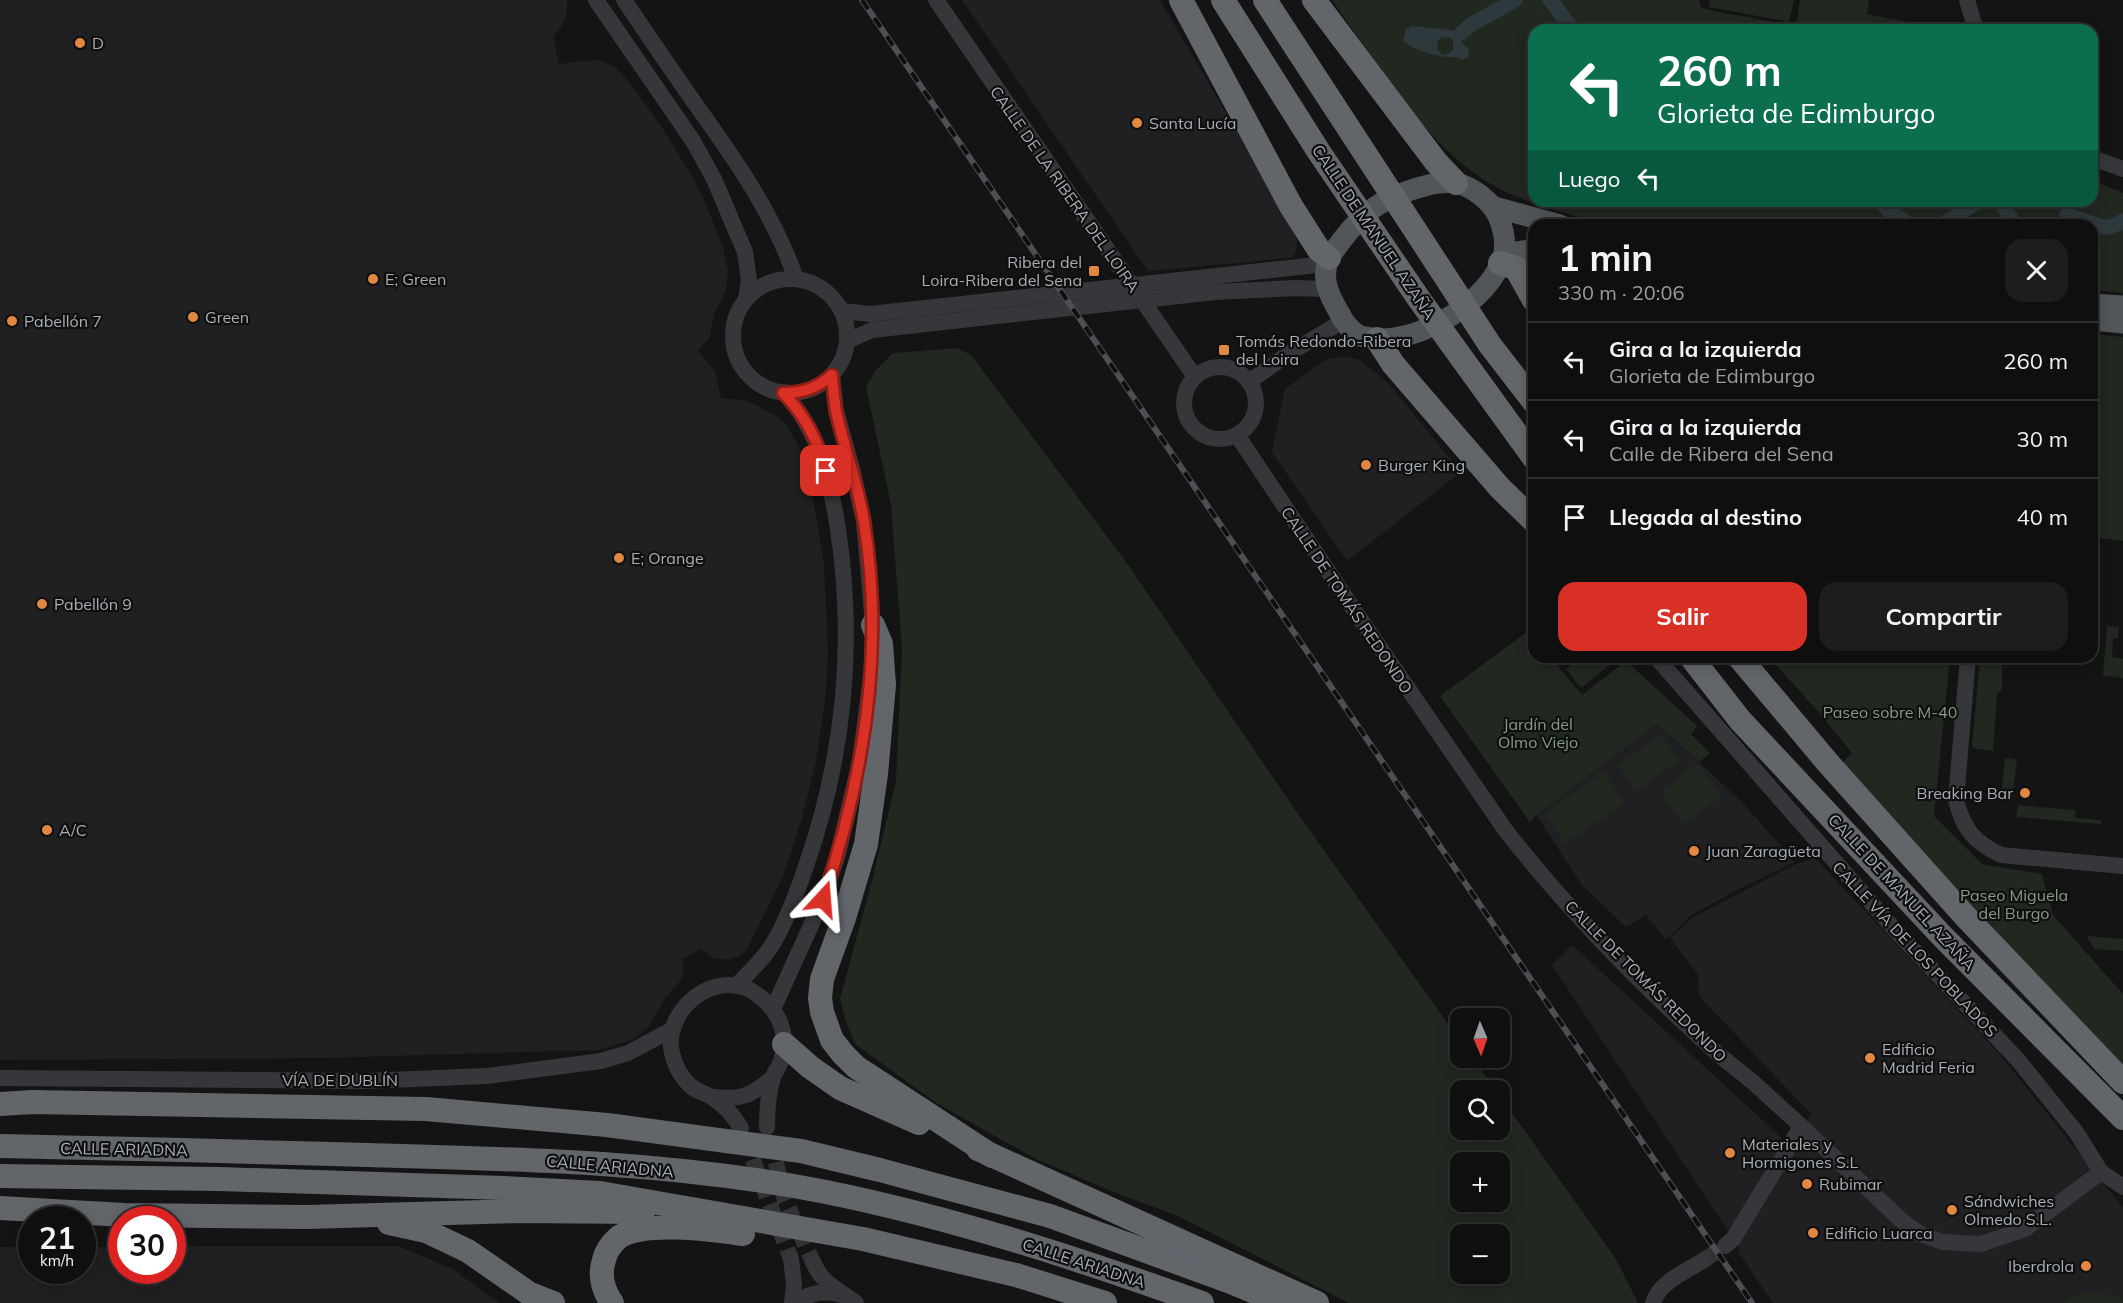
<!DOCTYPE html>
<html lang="es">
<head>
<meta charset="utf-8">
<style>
	:root { --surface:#0f0f10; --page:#1d1d1e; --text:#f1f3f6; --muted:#9b9c9f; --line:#2f2f30; --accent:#d93025 }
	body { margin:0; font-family:Mulish,sans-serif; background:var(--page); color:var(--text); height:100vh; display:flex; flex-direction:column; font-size:22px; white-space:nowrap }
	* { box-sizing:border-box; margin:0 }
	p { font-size:20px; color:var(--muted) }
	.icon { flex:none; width:33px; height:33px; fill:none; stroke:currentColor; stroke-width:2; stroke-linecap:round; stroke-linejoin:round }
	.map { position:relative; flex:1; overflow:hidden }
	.details { position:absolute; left:1528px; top:219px; width:570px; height:444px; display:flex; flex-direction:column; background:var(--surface); border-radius:18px; box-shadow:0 3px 15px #0003,0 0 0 2px var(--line) }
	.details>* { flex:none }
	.guide { position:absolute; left:1528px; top:24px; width:570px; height:183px; border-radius:18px; box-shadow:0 3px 15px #0003,0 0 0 2px var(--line); background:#0b6e4f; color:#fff; overflow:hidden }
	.needle { width:39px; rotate:178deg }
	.buttons { position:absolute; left:1450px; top:1008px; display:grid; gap:12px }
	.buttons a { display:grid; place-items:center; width:60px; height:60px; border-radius:12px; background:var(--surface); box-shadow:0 3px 15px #0003,0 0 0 2px var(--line); font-size:30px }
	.speed { position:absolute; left:18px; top:1206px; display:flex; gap:12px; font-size:30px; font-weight:700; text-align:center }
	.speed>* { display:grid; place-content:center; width:78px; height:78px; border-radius:50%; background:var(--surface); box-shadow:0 3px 15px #0003,0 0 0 2px var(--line); line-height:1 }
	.speed small { font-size:15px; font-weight:400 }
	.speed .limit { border:9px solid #d22; background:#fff; color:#111 }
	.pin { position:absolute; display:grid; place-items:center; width:51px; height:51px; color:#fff; margin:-26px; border-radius:12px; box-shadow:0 3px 9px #0006 }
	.me { position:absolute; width:66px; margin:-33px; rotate:19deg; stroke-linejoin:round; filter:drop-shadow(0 0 4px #0008) }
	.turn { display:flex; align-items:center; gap:21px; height:126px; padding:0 30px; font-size:27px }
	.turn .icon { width:78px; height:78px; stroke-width:2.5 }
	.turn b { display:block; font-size:42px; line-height:51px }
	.then { display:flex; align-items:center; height:57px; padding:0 30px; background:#0003; gap:12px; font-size:22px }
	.round { display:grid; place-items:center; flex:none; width:63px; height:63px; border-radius:18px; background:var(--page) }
	.head { display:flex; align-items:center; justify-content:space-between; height:102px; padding:0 30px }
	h1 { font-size:36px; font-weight:700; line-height:45px }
	.primary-button { display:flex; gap:12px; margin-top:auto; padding:12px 30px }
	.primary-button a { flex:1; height:69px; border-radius:18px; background:var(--accent); color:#fff; font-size:24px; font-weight:700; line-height:69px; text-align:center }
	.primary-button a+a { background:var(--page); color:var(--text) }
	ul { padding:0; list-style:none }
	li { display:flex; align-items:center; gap:18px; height:78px; padding:0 30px; border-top:2px solid var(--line) }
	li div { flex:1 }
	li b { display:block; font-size:22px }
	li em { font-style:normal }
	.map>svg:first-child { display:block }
</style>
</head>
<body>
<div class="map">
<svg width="2123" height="1303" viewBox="0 0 2123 1303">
	<rect width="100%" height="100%" fill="#141415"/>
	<g fill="#202022">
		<polygon points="0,0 567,0 567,13 562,26 553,36 559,64 594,60 605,62 616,68 630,83 665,132 688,170 701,193 722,244 728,271 726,291 714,314 710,337 698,350 714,370 721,398 746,400 777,416 787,425 799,447 811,488 824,563 828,653 825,702 816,761 802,818 784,874 747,949 740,956 729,960 713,958 701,949 682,960 684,972 682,979 666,997 647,1029 632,1040 598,1050 321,1058 0,1060"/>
		<polygon points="962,0 1160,0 1294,229 1297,243 1296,252 1290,258 1148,271"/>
		<polygon points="1338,357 1349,357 1360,360 1389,384 1461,472 1347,561 1272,452 1285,389 1327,359"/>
		<polygon points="1657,724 1741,801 1795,862 1737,890 1690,916 1666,940 1646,915 1626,927 1582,885 1536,815"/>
		<polygon points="1815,858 2002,1057 2123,1208 2123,1303 1773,1303 1739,1253 1738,1236 1811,1114 1699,996 1698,975 1670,938 1693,917 1796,864"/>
		<polygon points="1572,945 1781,1137 1782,1143 1779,1147 1741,1213 1728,1231 1552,965"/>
		<polygon points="173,1246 398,1246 451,1268 499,1303 0,1303 0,1247 31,1247 32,1270 82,1270 83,1247 121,1247 122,1270 172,1270"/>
	</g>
	<g fill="#212820" fill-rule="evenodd">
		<path d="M 1332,0 L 1699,0 L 1701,7 L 1709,10 L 1796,26 L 1800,0 L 1869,0 L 1867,14 L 1907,22 L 1905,30 L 1534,30 L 1534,201 L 2092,201 L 2093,181 L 2123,193 L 2123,293 L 2093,290 L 2092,225 L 1608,225 C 1576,216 1543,208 1513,195 C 1434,162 1380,67 1332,0 Z"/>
		<polygon points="1710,0 1794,0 1789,22 1709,7"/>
		<polygon points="2093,334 2123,337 2123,541 2093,537"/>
		<path d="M 957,348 L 971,355 L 1129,566 L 1300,817 L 1461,1042 L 1461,1058 L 1472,1058 L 1496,1090 L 1461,1090 L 1461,1130 L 1500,1130 L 1500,1096 L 1616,1259 L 1638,1303 L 1349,1303 L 1178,1216 L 1111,1191 L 1036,1159 L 938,1104 L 855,1044 L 845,1019 L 840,999 L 873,877 L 896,781 L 902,649 L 891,505 L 866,387 L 875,371 L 893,353 ZM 1461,1162 L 1500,1162 L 1500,1202 L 1461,1202 ZM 1461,1234 L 1500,1234 L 1500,1274 L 1461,1274 Z"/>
		<polygon points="2107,626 2119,627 2118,638 2113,638 2112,657 2123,659 2123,678 2103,675"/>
		<polygon points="1528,631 1534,638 1534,657 1550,657 1582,695 1626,661 1697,726 1691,734 1710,753 1699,762 1657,724 1536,815 1530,822 1440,696"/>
		<polygon points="1581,657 1619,657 1581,688 1566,669"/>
		<polygon points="1769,657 1950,657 1934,816 1982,864 2042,874 2053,915 2123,994 2123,1069 1839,766 1852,753 1821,715"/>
		<polygon points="1980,657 2005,657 2002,665 2002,690 1997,694 1993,751 1972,748"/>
		<polygon points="1662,735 1679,760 1636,791 1618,765"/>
		<polygon points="2005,758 2017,759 2012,802 2001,800"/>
		<polygon points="1698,764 1721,797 1683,824 1660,791"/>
		<polygon points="1604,772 1625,803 1565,844 1544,814"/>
		<polygon points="2018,805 2075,810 2075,818 2101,820 2101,824 2016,817"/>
		<polygon points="2087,936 2123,939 2123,951 2094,949"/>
		<polygon points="2080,1292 2118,1296 2123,1303 2065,1303"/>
	</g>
	<path fill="#2e393d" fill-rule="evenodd" d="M 1412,26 L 1450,30 L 1461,33 L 1462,44 L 1468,48 L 1469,53 L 1468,57 L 1462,60 C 1456,56 1454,57 1448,57 C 1432,55 1416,51 1403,41 L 1406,29 ZM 1443,37 L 1449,37 L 1453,41 L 1453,50 L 1449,54 L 1443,55 L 1437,49 L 1438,40 Z"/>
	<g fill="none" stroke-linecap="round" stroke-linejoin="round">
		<g stroke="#2e393d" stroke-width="15">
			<path d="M 1550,0 C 1560,10 1564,24 1576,30"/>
			<polyline points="1461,33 1472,24 1515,0"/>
			<polyline points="1881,201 1889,211 1910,225"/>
			<polyline points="2000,201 2015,225"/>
			<path d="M 1940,225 C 1955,219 1965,207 1980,201"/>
			<polyline points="2064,225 2067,215 2103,227 2110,227 2123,221"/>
		</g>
		<g stroke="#313335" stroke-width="16" stroke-dasharray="16 8" stroke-linecap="butt">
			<polyline points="744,1137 791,1259"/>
			<polyline points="770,1139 785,1200 813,1262"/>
			<polyline points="1704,1260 1725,1246"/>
		</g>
		<g stroke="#35373a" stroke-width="16">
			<polyline points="596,0 693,141 714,179 745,252 749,280 746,299"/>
			<path d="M 624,0 C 647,34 670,68 694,102 C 734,158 774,214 796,279"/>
			<polyline points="936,0 1195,377"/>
			<polyline points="1967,0 1976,30"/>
			<polyline points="2092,158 2123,169"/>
			<circle cx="790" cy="336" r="57"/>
			<polyline points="842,311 870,314 1326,264"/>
			<polyline points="847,341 872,330 1215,292 1295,288 1326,289"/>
			<circle cx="1220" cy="403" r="36"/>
			<polyline points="1249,382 1288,354 1343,321"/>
			<path d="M 1237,435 L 1352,607 L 1506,831 C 1569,911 1640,984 1716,1052 C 1733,1067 1752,1080 1768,1096 C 1813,1136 1857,1179 1901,1220 L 1920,1234 L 1943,1242 L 1981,1244 L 2025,1229 L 2101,1172"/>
			<polyline points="1656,657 1896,931 2018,1060 2076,1132 2101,1172 2123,1187"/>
			<path d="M 1968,657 L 1956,800 C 1963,829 1974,842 2001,855 L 2123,866"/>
			<path d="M 736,986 C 748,973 763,960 772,945 C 787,921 797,893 806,866 C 844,757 855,643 838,529 C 830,479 819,430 783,392"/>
			<polyline points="773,1009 823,899 838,854 860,761 872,669 873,625 864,522 853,472 836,411 832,375"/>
			<polyline points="0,1078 365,1081 487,1076 601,1061 628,1053 673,1029"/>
			<path d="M 713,1097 C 741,1100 751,1096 773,1077"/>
			<path d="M 741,1128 C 734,1116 725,1106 713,1098 C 707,1094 699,1092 693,1088 C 682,1079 675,1066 672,1053 C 664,1020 696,984 730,985 C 752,985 774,1005 781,1025 C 785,1036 785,1050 781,1061 C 779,1067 775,1072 773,1077 C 768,1093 767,1111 767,1127"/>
			<polyline points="1725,1246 1733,1239 1801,1127"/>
			<polyline points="791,1259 794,1284 792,1303"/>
			<path d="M 813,1262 C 823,1285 838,1289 856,1303"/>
			<path d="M 795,1303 C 810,1292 825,1290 842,1295"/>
			<path d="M 1653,1303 C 1659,1282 1687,1271 1704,1260"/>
		</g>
		<g stroke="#525559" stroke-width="21">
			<path d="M 1437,183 C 1443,183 1450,182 1456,183 C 1473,187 1491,201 1498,216 C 1503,228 1507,243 1503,256 C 1491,301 1416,346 1371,338 C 1367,337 1361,337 1358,335 C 1350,330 1343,321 1340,314 C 1330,297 1320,279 1329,258 C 1360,212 1382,195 1437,183 Z"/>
			<polyline points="1494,207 1560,225"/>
			<polyline points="1504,254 1534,249"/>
			<polyline points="2092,304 2123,306"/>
			<polyline points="2092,320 2123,323"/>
		</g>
		<g stroke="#62666b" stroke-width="24">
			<polyline points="1181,0 1291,206 1319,250 1329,258"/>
			<polyline points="1223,0 1319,152 1419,299 1534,458"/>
			<polyline points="1265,0 1490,345 1534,402"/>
			<polyline points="1314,0 1436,162 1456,183"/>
			<polyline points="1500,263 1516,268 1534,300"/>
			<polyline points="1377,339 1393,364 1500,488 1534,521"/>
			<polyline points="873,625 881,644 884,685 876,774 866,844 844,918 822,979 820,998 822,1012 832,1040 843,1054 856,1067 992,1156"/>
			<polyline points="1691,657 1740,720 1943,937 2123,1118"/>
			<polyline points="1739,657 1828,763 1965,916 2123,1082"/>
			<polyline points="784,1044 810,1067 840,1088 919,1123"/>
			<polyline points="0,1104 33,1102 426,1109 607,1125 801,1151 880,1170 1050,1216 1228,1281 1282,1303"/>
			<path d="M 0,1146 C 123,1148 245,1152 368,1155 C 522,1159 674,1162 826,1192 C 954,1218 1079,1259 1202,1303"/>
			<polyline points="978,1149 1317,1303"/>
			<polyline points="0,1176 219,1179 504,1188 600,1193 863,1239 1016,1275 1105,1303"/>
			<polyline points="0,1208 124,1215 307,1217 519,1211 643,1212"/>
			<polyline points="389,1223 426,1231 468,1251 530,1294 553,1303"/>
			<path d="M 612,1303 C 603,1290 599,1275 604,1260 C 606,1251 612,1243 619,1237 C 645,1220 713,1230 743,1234"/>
		</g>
		<g stroke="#4c4f53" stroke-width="6">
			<polyline id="rail" points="862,0 1752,1303"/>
		</g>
		<use href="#rail" stroke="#0f0f10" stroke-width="4" stroke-dasharray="11" stroke-linecap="butt"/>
	</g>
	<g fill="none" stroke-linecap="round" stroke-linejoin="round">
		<g stroke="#8d1f18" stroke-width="15">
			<path id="route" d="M 823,899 C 864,778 885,649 864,522 C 858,484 844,448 836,411 C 834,399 833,387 832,375 C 817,388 803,393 783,393 C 805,415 818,440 826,471"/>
		</g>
		<use href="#route" stroke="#d93025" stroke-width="10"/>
	</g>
	<g fill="#e08841" stroke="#0f0f10" stroke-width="2">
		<circle cx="80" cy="43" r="6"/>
		<circle cx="1137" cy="123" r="6"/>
		<rect x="1088" y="265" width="12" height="12" rx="3"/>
		<circle cx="373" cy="279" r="6"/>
		<circle cx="193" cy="317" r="6"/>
		<circle cx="12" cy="321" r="6"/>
		<rect x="1218" y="344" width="12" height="12" rx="3"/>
		<circle cx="1366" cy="465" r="6"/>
		<circle cx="619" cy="558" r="6"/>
		<circle cx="42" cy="604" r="6"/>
		<circle cx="2025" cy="793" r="6"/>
		<circle cx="47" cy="830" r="6"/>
		<circle cx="1694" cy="851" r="6"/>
		<circle cx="1870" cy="1058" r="6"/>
		<circle cx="1730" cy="1153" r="6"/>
		<circle cx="1807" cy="1184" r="6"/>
		<circle cx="1952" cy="1210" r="6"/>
		<circle cx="1813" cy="1233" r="6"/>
		<circle cx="2086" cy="1266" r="6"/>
	</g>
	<g text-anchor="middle" stroke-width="4.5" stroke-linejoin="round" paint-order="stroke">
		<g font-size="16" fill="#a7aeb4" stroke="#0f0f10" text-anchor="start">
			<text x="92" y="49">D</text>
			<text x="1149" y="129">Santa Lucía</text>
			<text x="1082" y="268" text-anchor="end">Ribera del<tspan x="1082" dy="18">Loira-Ribera del Sena</tspan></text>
			<text x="385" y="285">E; Green</text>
			<text x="205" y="323">Green</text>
			<text x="24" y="327">Pabellón 7</text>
			<text x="1236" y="347">Tomás Redondo-Ribera<tspan x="1236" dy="18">del Loira</tspan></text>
			<text x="1378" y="471">Burger King</text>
			<text x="631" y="564">E; Orange</text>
			<text x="54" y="610">Pabellón 9</text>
			<text x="2013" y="799" text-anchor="end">Breaking Bar</text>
			<text x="59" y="836">A/C</text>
			<text x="1706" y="857">Juan Zaragüeta</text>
			<text x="1882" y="1055">Edificio<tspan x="1882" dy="18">Madrid Feria</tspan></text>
			<text x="1742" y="1150">Materiales y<tspan x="1742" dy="18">Hormigones S.L</tspan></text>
			<text x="1819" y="1190">Rubimar</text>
			<text x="1964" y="1207">Sándwiches<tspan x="1964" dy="18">Olmedo S.L.</tspan></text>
			<text x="1825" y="1239">Edificio Luarca</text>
			<text x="2074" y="1272" text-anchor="end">Iberdrola</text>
		</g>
		<g font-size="16" fill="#a7aeb4" stroke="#0f0f10">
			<text transform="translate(1065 189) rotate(55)" y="6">CALLE DE LA RIBERA DEL LOIRA</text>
			<text transform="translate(1374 232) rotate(56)" y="6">CALLE DE MANUEL AZAÑA</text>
			<text transform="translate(1347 600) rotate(56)" y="6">CALLE DE TOMÁS REDONDO</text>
			<text transform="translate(1902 892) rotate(47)" y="6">CALLE DE MANUEL AZAÑA</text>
			<text transform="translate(1915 949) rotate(47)" y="6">CALLE VÍA DE LOS POBLADOS</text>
			<text transform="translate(1646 981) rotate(45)" y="6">CALLE DE TOMÁS REDONDO</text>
			<text x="340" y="1086">VÍA DE DUBLÍN</text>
			<text transform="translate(124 1149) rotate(1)" y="6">CALLE ARIADNA</text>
			<text transform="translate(610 1166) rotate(5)" y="6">CALLE ARIADNA</text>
			<text transform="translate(1084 1263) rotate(18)" y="6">CALLE ARIADNA</text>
		</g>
		<g font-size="16" fill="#849e80" stroke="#0f0f10">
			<text x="1890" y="718">Paseo sobre M-40</text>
			<text x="1538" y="730">Jardín del<tspan x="1538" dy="18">Olmo Viejo</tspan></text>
			<text x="2014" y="901">Paseo Miguela<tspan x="2014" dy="18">del Burgo</tspan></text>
		</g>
	</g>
</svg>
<div class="buttons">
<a><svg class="needle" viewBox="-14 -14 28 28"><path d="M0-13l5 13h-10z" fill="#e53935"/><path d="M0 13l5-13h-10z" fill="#9b9c9f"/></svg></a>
<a><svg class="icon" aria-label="search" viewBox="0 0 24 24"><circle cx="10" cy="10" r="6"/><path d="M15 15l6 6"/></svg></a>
<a>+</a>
<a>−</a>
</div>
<div class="speed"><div>21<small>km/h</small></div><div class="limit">30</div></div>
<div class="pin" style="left:826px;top:471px;background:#d93025"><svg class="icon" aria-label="arrive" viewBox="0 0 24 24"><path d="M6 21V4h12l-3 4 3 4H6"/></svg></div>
<svg class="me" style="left:823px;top:899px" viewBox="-20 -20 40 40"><path d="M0-17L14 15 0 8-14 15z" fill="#d93025" stroke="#fff" stroke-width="4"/></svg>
<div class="guide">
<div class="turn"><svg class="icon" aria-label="left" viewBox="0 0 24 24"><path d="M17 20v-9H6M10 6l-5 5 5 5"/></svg><div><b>260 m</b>Glorieta de Edimburgo</div></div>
<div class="then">Luego<svg class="icon" aria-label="left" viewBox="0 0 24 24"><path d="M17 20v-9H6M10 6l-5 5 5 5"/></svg></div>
</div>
<section class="details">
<div class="head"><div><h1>1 min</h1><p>330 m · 20:06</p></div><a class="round"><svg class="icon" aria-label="close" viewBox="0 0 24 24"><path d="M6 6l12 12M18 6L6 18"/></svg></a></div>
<ul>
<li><svg class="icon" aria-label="left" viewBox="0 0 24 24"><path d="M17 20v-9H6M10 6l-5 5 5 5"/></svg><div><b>Gira a la izquierda</b><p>Glorieta de Edimburgo</p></div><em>260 m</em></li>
<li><svg class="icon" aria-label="left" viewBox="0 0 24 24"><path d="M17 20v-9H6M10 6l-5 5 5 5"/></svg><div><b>Gira a la izquierda</b><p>Calle de Ribera del Sena</p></div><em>30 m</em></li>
<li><svg class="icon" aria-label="arrive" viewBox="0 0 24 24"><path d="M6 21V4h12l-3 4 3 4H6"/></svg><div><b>Llegada al destino</b></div><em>40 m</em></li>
</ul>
<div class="primary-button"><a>Salir</a><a>Compartir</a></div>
</section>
</div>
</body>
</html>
